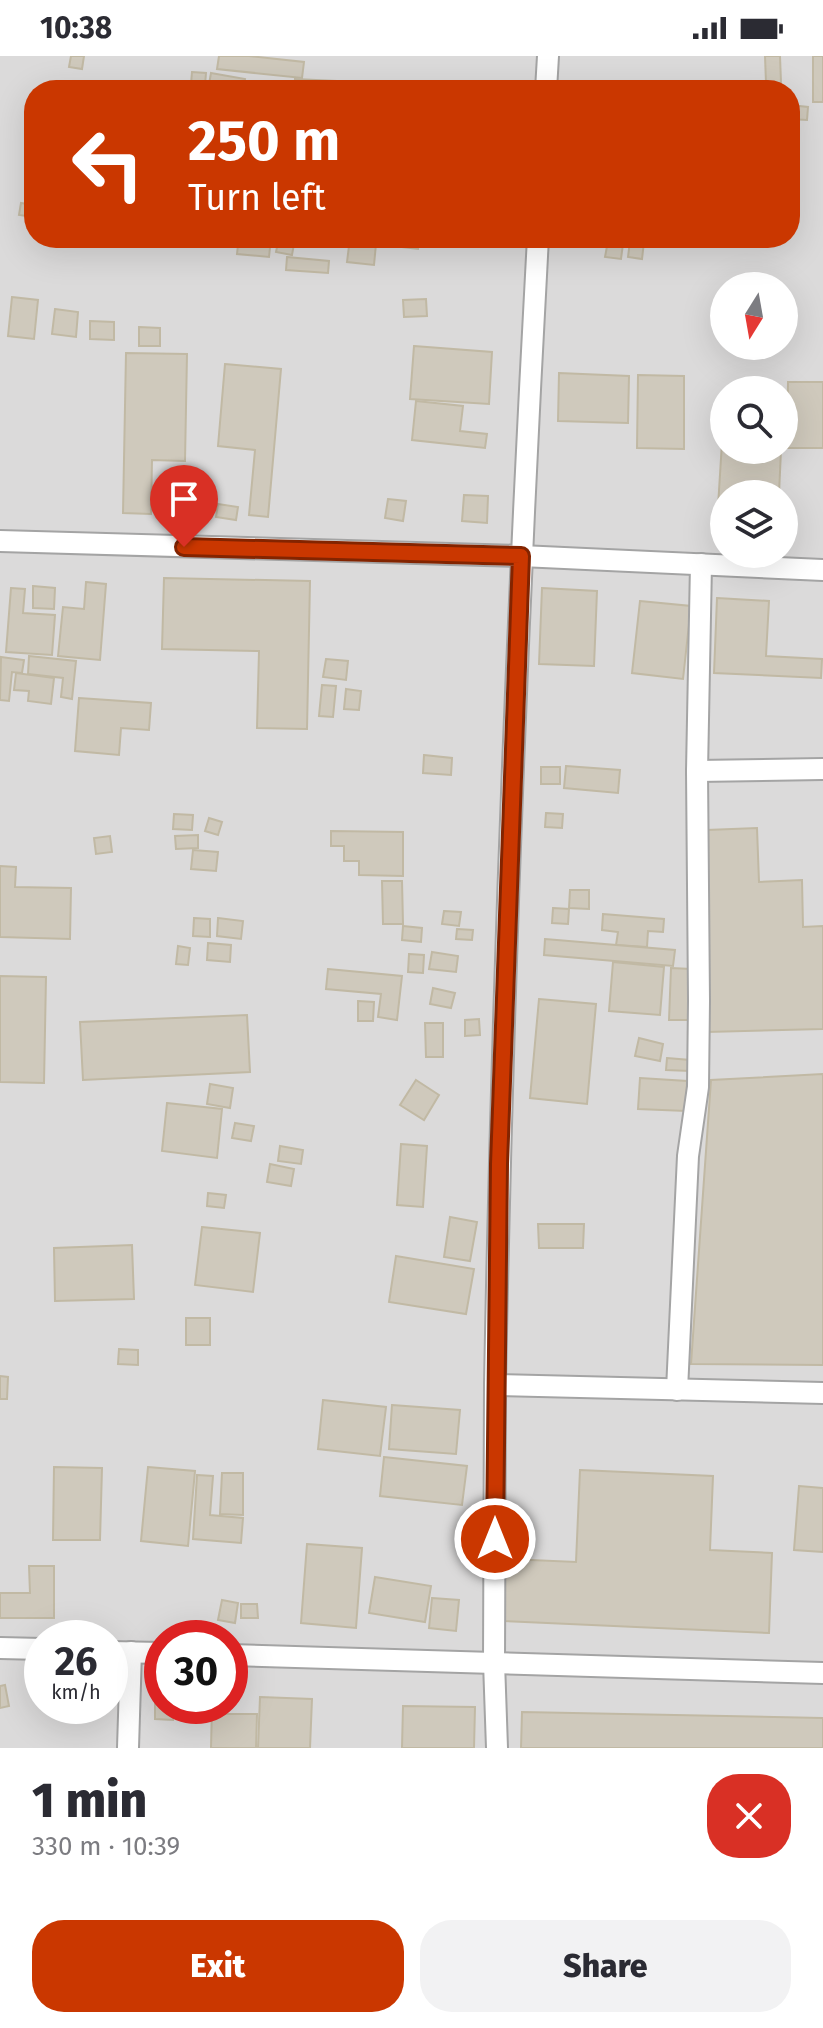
<!DOCTYPE html>
<html lang="en">
<head>
<meta charset="utf-8">
<style>
	:root { --surface:#fff; --page:#f2f2f3; --text:#2b2b33; --muted:#7c7c81; --accent:#ca3700 }
	body { margin:0; font-family:"Fira Sans",sans-serif; background:var(--page); color:var(--text); height:100vh; display:flex; flex-direction:column; font-size:30px; white-space:nowrap }
	* { box-sizing:border-box; margin:0 }
	p { font-size:26px; color:var(--muted) }
	.icon { flex:none; width:44px; height:44px; fill:none; stroke:currentColor; stroke-width:2; stroke-linecap:round; stroke-linejoin:round }
	.map { position:relative; height:1692px; overflow:hidden }
	.panel { display:flex; flex-direction:column; background:var(--surface); flex:1 }
	.panel>* { flex:none }
	.top-card { position:absolute; left:24px; top:24px; width:776px; height:168px; border-radius:32px; box-shadow:0 8px 32px #0002; background:#ca3700; color:#fff; overflow:hidden }
	.needle { width:52px; rotate:191deg }
	.controls { position:absolute; left:710px; top:216px; display:grid; gap:16px }
	.controls a { display:grid; place-items:center; width:88px; height:88px; border-radius:50%; background:var(--surface); box-shadow:0 8px 32px #0002; font-size:40px }
	.speed { position:absolute; left:24px; top:1564px; display:flex; gap:16px; font-size:40px; font-weight:700; text-align:center }
	.speed>* { display:grid; place-content:center; width:104px; height:104px; border-radius:50%; background:var(--surface); box-shadow:0 8px 32px #0002; line-height:1 }
	.speed small { font-size:20px; font-weight:400 }
	.speed .limit { border:12px solid #d22; background:#fff; color:#111 }
	.pin { position:absolute; display:grid; place-items:center; width:68px; height:68px; color:#fff; margin:-82px -34px; border-radius:50% 50% 50% 0; rotate:-45deg; box-shadow:0 0 8px #0007 }
	.pin .icon { rotate:45deg }
	.me { position:absolute; width:88px; margin:-44px; rotate:0deg; stroke-linejoin:round; filter:drop-shadow(0 0 6px #0008) }
	.turn { display:flex; align-items:center; gap:28px; height:168px; padding:0 32px; font-size:36px }
	.turn .icon { width:104px; height:104px; stroke-width:2.5 }
	.turn b { display:block; font-size:56px; line-height:68px }
	.round { display:grid; place-items:center; flex:none; width:84px; height:84px; border-radius:32px; background:var(--page) }
	.head { display:flex; align-items:center; justify-content:space-between; height:136px; padding:0 32px }
	h1 { font-size:48px; font-weight:800; line-height:60px }
	.primary-button { display:flex; gap:16px; margin-top:auto; padding:16px 32px }
	.primary-button a { flex:1; height:92px; border-radius:32px; background:var(--accent); color:#fff; font-size:32px; font-weight:800; line-height:92px; text-align:center }
	.primary-button a+a { background:var(--page); color:var(--text) }
	.status { display:flex; justify-content:space-between; align-items:center; height:56px; padding:0 40px; background:var(--surface); direction:ltr }
	.status svg { height:22px; fill:currentColor }
	.map>svg:first-child { display:block }
</style>
</head>
<body>
<div class="status"><b>10:38</b><svg viewBox="0 0 49 12"><path d="M0 12V9h3v3zM5 12V6h3v6zM10 12V3h3v9zM15 12V0h3v12zM26 1h20v11H26zM47 4h2v5h-2z"/></svg></div>
<div class="map">
<svg width="823" height="1692" viewBox="0 0 823 1692">
	<rect width="100%" height="100%" fill="#efeee2"/>
	<path fill="#dbdada" fill-rule="evenodd" d="M 0,0 L 823,0 L 823,1692 L 0,1692 ZM 34,34 L 790,34 L 790,182 L 34,182 ZM 724,230 L 784,230 L 784,290 L 724,290 ZM 724,334 L 784,334 L 784,394 L 724,394 ZM 724,438 L 784,438 L 784,498 L 724,498 ZM 42,1582 L 110,1582 L 110,1650 L 42,1650 ZM 162,1582 L 230,1582 L 230,1650 L 162,1650 Z"/>
	<g fill="#cfc9bc" stroke="#c1b9a4" stroke-width="2">
		<polygon points="71,0 84,0 82,13 69,11"/>
		<polygon points="219,0 249,0 304,6 302,22 217,13"/>
		<polygon points="765,0 780,0 781,27 766,27"/>
		<rect x="813" y="0" width="10" height="46"/>
		<polygon points="192,16 206,17 205,29 191,28"/>
		<polygon points="211,17 245,23 243,34 208,34"/>
		<polygon points="295,23 336,25 335,34 294,34"/>
		<polygon points="790,49 808,51 807,64 790,63"/>
		<polygon points="21,147 34,149 34,161 19,159"/>
		<polygon points="225,182 271,182 269,201 237,198 238,189 224,187"/>
		<polygon points="279,182 295,182 292,199 276,196"/>
		<polygon points="350,182 419,182 418,193 376,188 374,209 347,206"/>
		<polygon points="608,185 623,188 621,203 605,201"/>
		<polygon points="630,185 644,186 642,203 628,201"/>
		<polygon points="287,201 329,205 328,217 286,214"/>
		<polygon points="12,241 38,244 34,283 8,280"/>
		<polygon points="426,243 427,260 404,261 403,244"/>
		<polygon points="55,253 78,256 76,281 52,278"/>
		<polygon points="90,265 114,266 114,284 90,283"/>
		<polygon points="139,271 160,272 160,290 139,290"/>
		<polygon points="414,290 492,296 489,348 410,343"/>
		<polygon points="126,297 187,298 185,405 152,404 151,458 123,457"/>
		<polygon points="225,308 281,313 268,461 249,459 255,394 218,390"/>
		<polygon points="559,317 629,320 628,367 558,365"/>
		<polygon points="638,319 684,320 684,393 637,392"/>
		<polygon points="788,326 823,326 823,392 787,392"/>
		<polygon points="416,345 463,350 460,375 487,378 485,392 412,384"/>
		<polygon points="723,370 724,394 781,394 779,438 724,438 724,452 718,451"/>
		<polygon points="464,439 488,440 487,467 462,465"/>
		<polygon points="388,443 406,445 403,465 385,462"/>
		<polygon points="218,448 238,451 236,464 216,461"/>
		<polygon points="164,522 310,525 307,673 257,672 259,595 162,593"/>
		<polygon points="86,526 106,528 100,604 58,600 63,551 84,553"/>
		<polygon points="33,530 55,532 54,553 33,552"/>
		<polygon points="11,532 25,533 23,557 55,559 52,599 6,596"/>
		<polygon points="542,532 597,535 594,610 539,608"/>
		<polygon points="717,542 769,545 766,600 822,603 821,622 714,617"/>
		<polygon points="640,545 691,550 683,623 632,617"/>
		<polygon points="29,600 76,605 72,643 61,641 63,622 28,618"/>
		<polygon points="1,601 24,604 22,617 12,616 9,645 0,644"/>
		<polygon points="326,603 348,605 346,624 323,621"/>
		<polygon points="16,617 54,622 51,648 28,645 29,635 14,634"/>
		<polygon points="322,629 336,630 333,661 319,660"/>
		<polygon points="346,633 361,635 359,654 344,653"/>
		<polygon points="79,642 151,647 149,674 121,672 119,699 75,695"/>
		<polygon points="424,699 452,702 451,719 423,717"/>
		<polygon points="566,710 620,714 618,737 564,732"/>
		<rect x="541" y="711" width="19" height="17"/>
		<polygon points="546,757 563,758 562,772 545,771"/>
		<polygon points="174,758 193,759 192,774 173,773"/>
		<polygon points="209,762 222,766 218,779 205,775"/>
		<polygon points="757,772 759,826 802,824 803,871 823,870 823,973 707,976 707,774"/>
		<polygon points="331,775 403,776 403,820 359,819 359,805 344,805 344,790 331,790"/>
		<polygon points="198,779 198,792 176,793 175,780"/>
		<polygon points="110,780 112,796 96,798 94,782"/>
		<polygon points="193,794 218,796 216,815 191,813"/>
		<polygon points="0,810 16,811 15,831 71,832 70,883 0,881"/>
		<polygon points="382,825 402,825 403,868 383,868"/>
		<polygon points="570,834 589,834 589,853 569,852"/>
		<polygon points="553,852 569,853 568,868 552,867"/>
		<polygon points="444,855 461,856 459,870 442,868"/>
		<polygon points="603,858 664,863 663,876 648,875 647,891 616,889 618,876 602,874"/>
		<polygon points="194,862 210,863 210,881 193,880"/>
		<polygon points="218,862 243,865 241,883 217,880"/>
		<polygon points="403,870 422,872 421,886 402,884"/>
		<polygon points="457,873 473,874 472,884 456,883"/>
		<polygon points="545,883 675,894 673,910 544,899"/>
		<polygon points="208,887 231,889 230,906 207,904"/>
		<polygon points="178,890 190,892 188,909 176,908"/>
		<polygon points="432,896 458,900 456,916 429,913"/>
		<polygon points="409,898 424,899 423,917 408,916"/>
		<polygon points="613,906 664,911 660,959 609,955"/>
		<polygon points="671,912 691,913 689,964 669,964"/>
		<polygon points="328,913 402,920 397,964 378,961 381,938 326,933"/>
		<polygon points="0,920 46,921 44,1027 0,1026"/>
		<polygon points="433,932 455,937 451,952 430,948"/>
		<polygon points="539,943 596,948 587,1048 530,1042"/>
		<polygon points="358,945 374,946 373,965 358,965"/>
		<polygon points="247,959 250,1016 83,1024 80,966"/>
		<polygon points="479,963 480,979 465,980 465,964"/>
		<polygon points="425,967 443,967 443,1001 426,1001"/>
		<polygon points="639,982 663,988 660,1005 635,1000"/>
		<polygon points="667,1002 690,1004 690,1015 666,1014"/>
		<polygon points="823,1018 823,1309 691,1308 711,1024"/>
		<polygon points="640,1022 687,1025 686,1055 638,1053"/>
		<polygon points="416,1024 439,1039 424,1064 400,1049"/>
		<polygon points="210,1028 233,1032 230,1052 207,1048"/>
		<polygon points="167,1047 222,1053 217,1102 162,1095"/>
		<polygon points="235,1067 254,1070 251,1085 232,1082"/>
		<polygon points="401,1088 427,1090 423,1151 397,1149"/>
		<polygon points="280,1090 303,1094 301,1108 278,1105"/>
		<polygon points="270,1108 294,1113 291,1130 267,1126"/>
		<polygon points="208,1137 226,1139 224,1152 207,1150"/>
		<polygon points="450,1161 477,1166 470,1205 444,1201"/>
		<polygon points="538,1168 584,1168 583,1192 539,1192"/>
		<polygon points="202,1171 260,1177 253,1236 195,1229"/>
		<polygon points="132,1189 134,1243 55,1245 54,1192"/>
		<polygon points="396,1200 474,1213 466,1258 389,1246"/>
		<rect x="186" y="1262" width="24" height="27"/>
		<polygon points="119,1293 138,1294 138,1309 118,1308"/>
		<polygon points="0,1320 8,1321 7,1343 0,1343"/>
		<polygon points="323,1344 386,1351 380,1400 318,1393"/>
		<polygon points="392,1349 460,1354 456,1398 389,1393"/>
		<polygon points="384,1401 467,1410 462,1449 380,1440"/>
		<polygon points="54,1411 102,1412 100,1484 53,1484"/>
		<polygon points="148,1411 195,1415 188,1490 141,1485"/>
		<polygon points="580,1414 713,1420 710,1494 772,1497 769,1577 503,1565 506,1503 576,1506"/>
		<polygon points="222,1417 243,1417 243,1459 220,1458"/>
		<polygon points="197,1419 213,1420 210,1459 243,1462 241,1487 193,1483"/>
		<polygon points="799,1430 823,1432 823,1496 794,1494"/>
		<polygon points="307,1488 362,1492 356,1572 301,1567"/>
		<polygon points="29,1510 54,1510 54,1562 0,1562 0,1537 30,1537"/>
		<polygon points="375,1521 431,1530 425,1566 369,1557"/>
		<polygon points="432,1542 459,1544 456,1575 429,1572"/>
		<polygon points="222,1544 238,1547 235,1567 218,1564"/>
		<polygon points="241,1548 257,1548 258,1562 241,1562"/>
		<polygon points="5,1629 9,1650 0,1652 0,1630"/>
		<polygon points="260,1641 312,1643 310,1692 258,1692"/>
		<polygon points="155,1645 162,1646 162,1650 173,1650 173,1664 155,1663"/>
		<polygon points="212,1650 225,1650 225,1658 257,1658 256,1692 211,1692"/>
		<polygon points="403,1650 475,1651 474,1692 402,1692"/>
		<polygon points="522,1656 823,1662 823,1692 521,1692"/>
	</g>
	<g fill="none" stroke-linecap="round" stroke-linejoin="round">
		<g stroke="#a4a4a4" stroke-width="24">
			<g id="minor">
				<polyline points="546,34 548,0"/>
				<path d="M 538,182 C 517,564 502,946 495,1329 L 823,1337"/>
				<polyline points="0,485 521,500 823,514"/>
				<polyline points="697,715 823,713"/>
				<polyline points="495,1329 494,1606 497,1692"/>
				<polyline points="677,1334 688,1100 698,1031 699,945 697,715 701,508"/>
				<polyline points="0,1592 42,1593"/>
				<polyline points="110,1596 162,1597"/>
				<polyline points="230,1599 823,1617"/>
				<polyline points="128,1692 131,1596"/>
			</g>
		</g>
		<use href="#minor" stroke="#fff" stroke-width="20"/>
	</g>
	<g fill="none" stroke-linecap="round" stroke-linejoin="round">
		<g stroke="#832400" stroke-width="20">
			<polyline id="route" points="184,491 521,500 499,1108 495,1483"/>
		</g>
		<use href="#route" stroke="#ca3700" stroke-width="14"/>
	</g>
</svg>
<div class="controls">
<a><svg class="needle" viewBox="-14 -14 28 28"><path d="M0-13l5 13h-10z" fill="#e53935"/><path d="M0 13l5-13h-10z" fill="#7c7c81"/></svg></a>
<a><svg class="icon" aria-label="search" viewBox="0 0 24 24"><circle cx="10" cy="10" r="6"/><path d="M15 15l6 6"/></svg></a>
<a><svg class="icon" aria-label="layers" viewBox="0 0 24 24"><path d="M12 4l9 5-9 5-9-5zM3 14l9 5 9-5"/></svg></a>
</div>
<div class="speed"><div>26<small>km/h</small></div><div class="limit">30</div></div>
<div class="pin" style="left:184px;top:491px;background:#d93025"><svg class="icon" aria-label="arrive" viewBox="0 0 24 24"><path d="M6 21V4h12l-3 4 3 4H6"/></svg></div>
<svg class="me" style="left:495px;top:1483px" viewBox="-20 -20 40 40"><circle r="17" fill="#ca3700" stroke="#fff" stroke-width="3"/><path d="M0-11L8 9 0 5-8 9z" fill="#fff"/></svg>
<div class="top-card">
<div class="turn"><svg class="icon" aria-label="left" viewBox="0 0 24 24"><path d="M17 20v-9H6M10 6l-5 5 5 5"/></svg><div><b>250 m</b>Turn left</div></div>
</div>
</div>
<section class="panel">
<div class="head"><div><h1>1 min</h1><p>330 m · 10:39</p></div><a class="round" style="background:#d93025;color:#fff"><svg class="icon" aria-label="close" viewBox="0 0 24 24"><path d="M6 6l12 12M18 6L6 18"/></svg></a></div>
<div class="primary-button"><a>Exit</a><a>Share</a></div>
</section>
</body>
</html>
